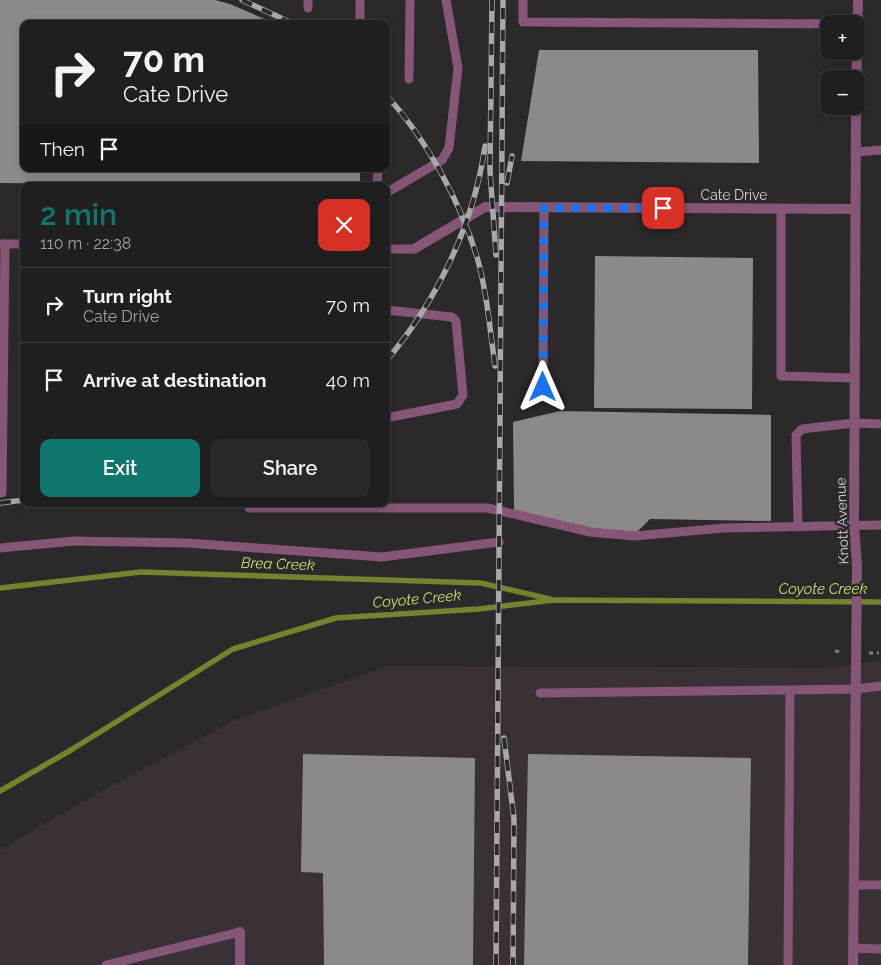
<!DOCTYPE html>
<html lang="en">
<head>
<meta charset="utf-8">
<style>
	:root { --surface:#201f20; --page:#282729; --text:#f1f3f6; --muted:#a2a2a5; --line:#3d3d3e; --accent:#0f766e }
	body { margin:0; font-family:Raleway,sans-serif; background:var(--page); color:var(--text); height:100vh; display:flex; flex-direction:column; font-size:19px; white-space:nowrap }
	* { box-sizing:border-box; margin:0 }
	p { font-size:16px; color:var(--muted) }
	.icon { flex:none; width:28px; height:28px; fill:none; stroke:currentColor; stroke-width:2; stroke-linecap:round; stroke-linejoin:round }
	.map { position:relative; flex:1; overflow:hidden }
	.panel { position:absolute; left:20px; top:182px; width:370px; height:325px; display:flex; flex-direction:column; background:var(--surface); border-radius:10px; box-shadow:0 2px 8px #0003,0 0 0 1px var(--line) }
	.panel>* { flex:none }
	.banner { position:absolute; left:20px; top:20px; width:370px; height:152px; border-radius:10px; box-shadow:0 2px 8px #0003,0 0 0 1px var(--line); background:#201f20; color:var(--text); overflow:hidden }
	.fabs { position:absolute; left:820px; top:15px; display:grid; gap:10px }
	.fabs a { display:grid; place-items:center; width:45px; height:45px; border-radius:10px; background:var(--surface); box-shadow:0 2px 8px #0003,0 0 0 1px var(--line); font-size:25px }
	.pin { position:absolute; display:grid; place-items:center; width:42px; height:42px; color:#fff; margin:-21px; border-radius:10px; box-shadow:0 2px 8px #0006 }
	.me { position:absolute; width:55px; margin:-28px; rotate:0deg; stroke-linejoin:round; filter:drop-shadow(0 0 4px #0008) }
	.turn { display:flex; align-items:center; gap:18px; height:105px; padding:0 20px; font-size:22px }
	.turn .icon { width:65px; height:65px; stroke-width:2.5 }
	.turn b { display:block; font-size:35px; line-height:42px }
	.then { display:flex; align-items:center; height:48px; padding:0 20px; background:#0003; gap:10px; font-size:19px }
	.round { display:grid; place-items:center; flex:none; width:52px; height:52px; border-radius:10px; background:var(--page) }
	.overview { display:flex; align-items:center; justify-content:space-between; height:85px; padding:0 20px }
	h1 { font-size:30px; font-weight:600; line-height:38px; color:var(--accent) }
	.primary-button { display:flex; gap:10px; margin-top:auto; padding:10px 20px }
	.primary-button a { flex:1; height:58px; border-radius:10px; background:var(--accent); color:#fff; font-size:20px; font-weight:600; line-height:58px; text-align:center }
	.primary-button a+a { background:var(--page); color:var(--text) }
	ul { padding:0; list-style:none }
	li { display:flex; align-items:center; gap:15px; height:75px; padding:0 20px; border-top:1px solid var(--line) }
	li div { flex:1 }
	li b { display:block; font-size:19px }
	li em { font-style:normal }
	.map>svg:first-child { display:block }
</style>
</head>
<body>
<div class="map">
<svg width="881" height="965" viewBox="0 0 881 965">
	<rect width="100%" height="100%" fill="#2b292a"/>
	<polygon fill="#393136" points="881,660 881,965 0,965 0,850 87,799 235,720 388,666 827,668"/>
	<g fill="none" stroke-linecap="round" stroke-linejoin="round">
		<g stroke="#78812d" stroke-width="5.5">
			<polyline points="0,588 141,572 481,583 550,599"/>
			<polyline points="0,791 71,750 233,649 336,618 479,609 554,600 881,602"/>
		</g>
	</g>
	<g fill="#8c898b">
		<polygon points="0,0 215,0 230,4 276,24 24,24 24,169 360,169 360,186 0,183"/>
		<polygon points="539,50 758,50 759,163 521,161"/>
		<polygon points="595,256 753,258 752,409 594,408"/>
		<polygon points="560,411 771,415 771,521 650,519 637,532 592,528 514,510 513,422"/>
		<polygon points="303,754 475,758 473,965 324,965 323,873 301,872"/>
		<polygon points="528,754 751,758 748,965 524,965"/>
	</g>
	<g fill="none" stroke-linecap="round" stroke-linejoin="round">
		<g stroke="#807e7f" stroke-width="3" stroke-dasharray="4 4" stroke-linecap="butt">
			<polyline points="835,651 843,652"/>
			<polyline points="869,653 879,653"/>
		</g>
		<g stroke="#855675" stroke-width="9">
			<polyline points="360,0 360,24"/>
			<polyline points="523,0 523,22 854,24"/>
			<polyline points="308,8 308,0"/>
			<polyline points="409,79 410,0"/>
			<polyline points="856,152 881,150"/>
			<polyline points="377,186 378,169"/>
			<polyline points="386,193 442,160 449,148 458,68 446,0"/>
			<polyline points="781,209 781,376 854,378"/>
			<polyline points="2,244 24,244"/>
			<polyline points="386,249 414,249"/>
			<polyline points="386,310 452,317 456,321 463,395 457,404 386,418"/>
			<polyline points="543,387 544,208"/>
			<polyline points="2,493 5,244"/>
			<polyline points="249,508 488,508 590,532 634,536 724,528 881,525"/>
			<polyline points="798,527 796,435 802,429 854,423 881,424"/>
			<polyline points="0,548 74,541 187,543 382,557 499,542"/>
			<polyline points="540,693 790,690"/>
			<polyline points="853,885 881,885"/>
			<polyline points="853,948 881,949"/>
			<polyline points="106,965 240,932"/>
			<polyline points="788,965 790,690 856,689 881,686"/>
		</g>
		<g stroke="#855675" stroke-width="10">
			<polyline points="414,249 485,207 855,209"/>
			<polyline points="240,965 240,932"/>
		</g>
		<g stroke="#855675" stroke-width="10">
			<polyline points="856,100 858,0"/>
			<polyline points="853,965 857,566 854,525 856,106"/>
		</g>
		<g stroke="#a9a7a8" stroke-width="5.5">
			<g id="rail">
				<polyline points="242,0 294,24"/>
				<polyline points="492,0 490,171 496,255"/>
				<path d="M 386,95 C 426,138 460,201 477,257 C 487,292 490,330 495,366"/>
				<polyline points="507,183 512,156"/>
				<path d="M 386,361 C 437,301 474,224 485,146"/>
				<polyline points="0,503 24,500"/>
				<polyline points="504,738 514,819 513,965"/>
				<polyline points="496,965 503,0"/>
			</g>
		</g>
		<use href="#rail" stroke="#2b292a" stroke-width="4" stroke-dasharray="11" stroke-linecap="butt"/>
	</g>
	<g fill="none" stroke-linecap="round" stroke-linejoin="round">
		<polyline stroke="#1a73e8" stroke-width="9" stroke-dasharray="0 16.2" points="543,387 544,208 663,208"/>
	</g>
	<g text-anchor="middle" stroke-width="5" stroke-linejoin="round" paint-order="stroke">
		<g font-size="14" fill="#d5d3d4" stroke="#2b292a">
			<text x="734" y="200">Cate Drive</text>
			<text transform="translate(842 521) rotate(-92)" y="5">Knott Avenue</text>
		</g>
		<g font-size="15" font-style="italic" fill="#d1de6e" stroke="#2b292a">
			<text transform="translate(278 564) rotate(2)" y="5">Brea Creek</text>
			<text x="823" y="594">Coyote Creek</text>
			<text transform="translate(417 599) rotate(-5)" y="5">Coyote Creek</text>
		</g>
	</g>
</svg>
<div class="fabs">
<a>+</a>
<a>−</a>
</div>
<div class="pin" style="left:663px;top:208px;background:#d93025"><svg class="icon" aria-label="arrive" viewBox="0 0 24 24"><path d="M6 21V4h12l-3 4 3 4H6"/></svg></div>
<svg class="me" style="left:543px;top:387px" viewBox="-20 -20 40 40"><path d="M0-17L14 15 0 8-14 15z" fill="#1a73e8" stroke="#fff" stroke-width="4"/></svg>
<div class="banner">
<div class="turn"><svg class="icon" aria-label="right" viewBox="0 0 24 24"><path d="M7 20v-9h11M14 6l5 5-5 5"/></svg><div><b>70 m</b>Cate Drive</div></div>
<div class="then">Then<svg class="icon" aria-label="arrive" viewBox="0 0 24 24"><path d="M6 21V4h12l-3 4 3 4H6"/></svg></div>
</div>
<section class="panel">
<div class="overview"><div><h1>2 min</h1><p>110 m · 22:38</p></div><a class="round" style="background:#d93025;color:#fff"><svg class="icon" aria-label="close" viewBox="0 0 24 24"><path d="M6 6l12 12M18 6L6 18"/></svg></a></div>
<ul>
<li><svg class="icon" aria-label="right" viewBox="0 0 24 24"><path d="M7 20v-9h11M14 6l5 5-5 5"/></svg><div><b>Turn right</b><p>Cate Drive</p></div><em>70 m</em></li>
<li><svg class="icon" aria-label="arrive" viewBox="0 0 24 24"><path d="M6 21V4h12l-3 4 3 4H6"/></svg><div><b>Arrive at destination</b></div><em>40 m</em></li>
</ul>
<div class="primary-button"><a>Exit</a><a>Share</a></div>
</section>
</div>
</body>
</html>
